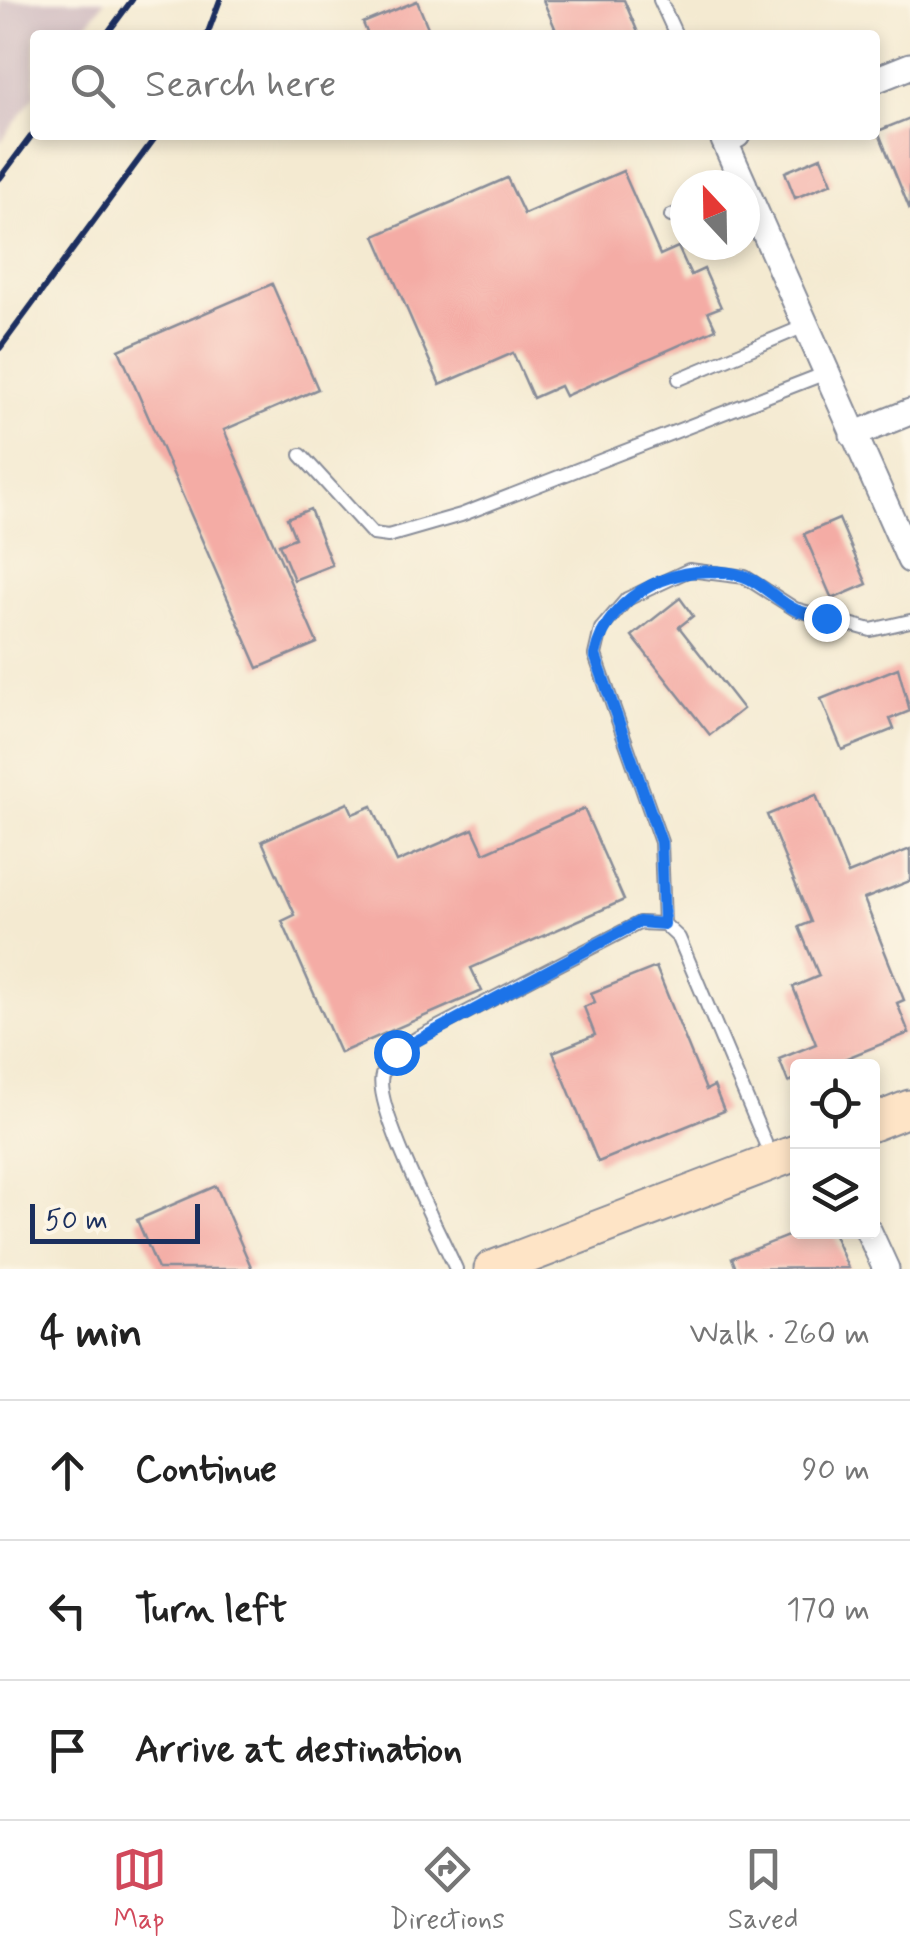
<!DOCTYPE html>
<meta charset="utf-8">
<style>
:root{--surface:#fff;--page:#f6f6f6;--text:#222;--muted:#767676;--line:#e0e0e0;--accent:#d1495b}
body{margin:0;font-family:Mynerve,sans-serif;background:var(--page);color:var(--text)}
.controls{position:absolute;right:30px;bottom:30px;display:grid;overflow:hidden;border-radius:10px;box-shadow:0 5px 15px #0003}
.controls button{width:90px;height:90px;display:grid;place-items:center;padding:0;border:0;border-bottom:2px solid var(--line);background:var(--surface);color:var(--text);font:50px sans-serif}
.compass{position:absolute;left:670px;top:170px;width:90px;height:90px;border-radius:50%;background:var(--surface);box-shadow:0 5px 15px #0003;rotate:338deg}
.scale{position:absolute;left:30px;bottom:25px;width:170px;box-sizing:border-box;padding-left:10px;border:5px solid #1b2f5e;border-top:0;font-size:28px;line-height:35px;white-space:nowrap;color:#1b2f5e;-webkit-text-stroke:8px #fcf5e5;paint-order:stroke}
.stop{position:absolute;width:30px;height:30px;margin:-22px;border:8px solid #1a73e8;border-radius:50%;background:#fff}
.stop.end{background:#1a73e8;border-color:#fff;box-shadow:0 2px 10px #0008}
.list{margin:0;padding:0;list-style:none}
h2{display:flex;justify-content:space-between;align-items:center;height:130px;margin:0;padding:0 40px;font-size:42px}
h2 small{font-size:32px;font-weight:400;color:var(--muted)}
.list li{display:grid;grid-template-columns:65px 1fr auto;gap:30px;align-items:center;box-sizing:border-box;height:140px;padding:0 40px;border-top:2px solid var(--line)}
.list b{display:block;font-size:38px;white-space:nowrap}
.list em{font-size:32px;font-style:normal;color:var(--muted)}
.icon{flex:none;width:55px;height:55px;fill:none;stroke:currentColor;stroke-width:2;stroke-linecap:round;stroke-linejoin:round}
.map{position:relative;flex:none;width:910px;height:1269px;overflow:hidden}
.search{position:absolute;background:var(--surface);box-shadow:0 5px 15px #0003;left:30px;right:30px;top:30px;height:110px;display:flex;align-items:center;gap:25px;box-sizing:border-box;padding:0 35px;border-radius:10px;color:var(--muted);font-size:38px}
.sheet{height:550px;background:var(--surface)}
nav{display:flex;justify-content:space-around;align-items:center;box-sizing:border-box;height:140px;border-top:2px solid var(--line);background:var(--surface);font-size:28px;color:var(--muted)}
nav a{display:grid;justify-items:center;gap:5px}
nav .on{color:var(--accent)}
.map>svg:first-child{display:block}
</style>
<div class="map">
<svg width="910" height="1269" viewBox="0 0 910 1269">
<rect width="100%" height="100%" fill="#fcf5e5"/>
<filter id="ink" filterUnits="userSpaceOnUse"><feTurbulence type="fractalNoise" baseFrequency=".01" numOctaves="2"/><feDisplacementMap in="SourceGraphic" scale="20" xChannelSelector="R" yChannelSelector="G"/><feConvolveMatrix kernelMatrix="1 2 1 2 8 2 1 2 1" color-interpolation-filters="sRGB"/></filter>
<filter id="wash" filterUnits="userSpaceOnUse"><feTurbulence type="fractalNoise" baseFrequency=".0048" numOctaves="4" result="noise"/><feDisplacementMap in="SourceGraphic" scale="40" xChannelSelector="R" yChannelSelector="G"/><feGaussianBlur stdDeviation="2.25" result="paint"/><feColorMatrix in="noise" values="0 0 0 0 0 0 0 0 0 0 0 0 0 0 0 0 0 1.4 0 .05"/><feComposite in="paint" operator="in"/></filter>
<g filter="url(#wash)">
<rect width="100%" height="100%" fill="#f4ead1"/>
<path fill="#d2bec2" d="M0 0H105L79 35H35V95L0 143Z"/>
<g id="blocks">
<path fill="#f4aca5" d="M543 0H624L639 35H558Z
M417 1 431 35H368L363 23Z
M910 118V210L878 131Z
M821 157 832 183 795 198 785 172Z
M623 171 660 255 678 247 691 275 704 269 721 307 708 312 716 329 565 396 560 386 533 398 513 353 440 385 375 236 507 178 524 214Z
M272 284 318 389 224 430 317 643 258 668 119 350Z
M310 509 332 565 294 580 279 544 295 538 287 518Z
M839 519 867 584 832 599 804 534Z
M680 598 693 616 679 627 743 709 710 735 632 636Z
M898 668 910 711 890 719 894 729 842 750 821 699Z
M816 795 848 874 910 849V881L864 899 904 1000 897 1003 909 1033 827 1066H798V1078L788 1082 779 1059 816 1044 793 987 819 976 799 927 811 922 767 815Z
M348 803 353 814 372 806 397 862 473 829 484 853 584 809 624 900 471 968 482 991 340 1053 282 921 295 915 262 841Z
M656 967 706 1090 714 1086 724 1111 598 1162 553 1052 595 1035 584 1007 595 1002 591 993Z
M216 1186 252 1269H158L137 1220Z
M798 1232H833L848 1268 736 1269 732 1258Z"/>
</g>
</g>
<g filter="url(#ink)">
<use href="#blocks" fill-opacity="0" stroke="#888c98" stroke-width="2.5"/>
<g fill="none" stroke-linecap="round" stroke-linejoin="round">
<defs>
<path id="lane" d="M660 0 676 35
M671 216 685 210
M679 379 805 326
M301 455 373 534 388 536 461 515 826 373
M664 924 661 842 595 655 601 629 627 599 689 570 745 577 795 609 871 630 910 621
M456 1269C440 1233 373 1106 382 1075 387 1057 404 1047 419 1037L639 923 664 924 679 938 772 1159"/>
<path id="street" d="M875 80 910 66
M737 135 724 140 744 185
M745 188 910 560
M853 435 910 412
M869 1232 886 1269"/>
<path id="secondary" d="M872 1123 910 1108
M492 1269 798 1152"/>
</defs>
<use href="#lane" stroke="#888c98" stroke-width="16"/>
<use href="#street" stroke="#888c98" stroke-width="29"/>
<use href="#secondary" stroke="#888c98" stroke-width="39"/>
<use href="#lane" stroke="#fff" stroke-width="12"/>
<use href="#street" stroke="#fff" stroke-width="25"/>
<use href="#secondary" stroke="#fee4c6" stroke-width="35"/>
<path stroke="#1b2f5e" stroke-width="6" d="M106 35 132 0
M207 35 220 0
M0 178 35 131
M0 348 157 135"/>
</g>
</g>
<g fill="none" stroke-linecap="round" stroke-linejoin="round" filter="url(#ink)">
<path stroke="#1a73e8" stroke-width="12" d="M396 1052 639 922 664 924 661 842 595 655C608 592 683 558 743 576 762 582 778 602 796 610 806 614 817 616 826 618"/>
</g>
</svg>
<div class="controls">
<button><svg class="icon" aria-label="locate" viewBox="0 0 24 24"><circle cx="12" cy="12" r="6"/><path d="M12 2v4M12 18v4M2 12h4M18 12h4"/></svg></button>
<button><svg class="icon" aria-label="layers" viewBox="0 0 24 24"><path d="M12 4l9 5-9 5-9-5zM3 14l9 5 9-5"/></svg></button>
</div>
<svg class="compass" viewBox="-18 -18 36 36"><path d="M0-13l5 13h-10z" fill="#e53935"/><path d="M0 13l5-13h-10z" fill="#767676"/></svg>
<div class="scale">50 m</div>
<div class="stop" style="left:396px;top:1052px"></div>
<div class="stop end" style="left:826px;top:618px"></div>
<div class="search"><svg class="icon" aria-label="search" viewBox="0 0 24 24"><circle cx="10" cy="10" r="6"/><path d="M15 15l6 6"/></svg>Search here</div>
</div>
<section class="sheet">
<h2>4 min<small>Walk · 260 m</small></h2>
<ul class="list">
<li><svg class="icon" aria-label="ahead" viewBox="0 0 24 24"><path d="M12 20V5M6 11l6-6 6 6"/></svg><div><b>Continue</b></div><em>90 m</em></li>
<li><svg class="icon" aria-label="left" viewBox="0 0 24 24"><path d="M17 20v-9H6M10 6l-5 5 5 5"/></svg><div><b>Turn left</b></div><em>170 m</em></li>
<li><svg class="icon" aria-label="arrive" viewBox="0 0 24 24"><path d="M6 21V4h12l-3 4 3 4H6"/></svg><div><b>Arrive at destination</b></div></li>
</ul>
</section>
<nav>
<a class="on"><svg class="icon" aria-label="map" viewBox="0 0 24 24"><path d="M3 6l6-2 6 2 6-2v14l-6 2-6-2-6 2zM9 4v14M15 6v14"/></svg>Map</a>
<a><svg class="icon" aria-label="directions" viewBox="0 0 24 24"><path d="M12 3l9 9-9 9-9-9zM9 14v-3h6M13 9l2 2-2 2"/></svg>Directions</a>
<a><svg class="icon" aria-label="saved" viewBox="0 0 24 24"><path d="M7 4h10v16l-5-4-5 4z"/></svg>Saved</a>
</nav>
